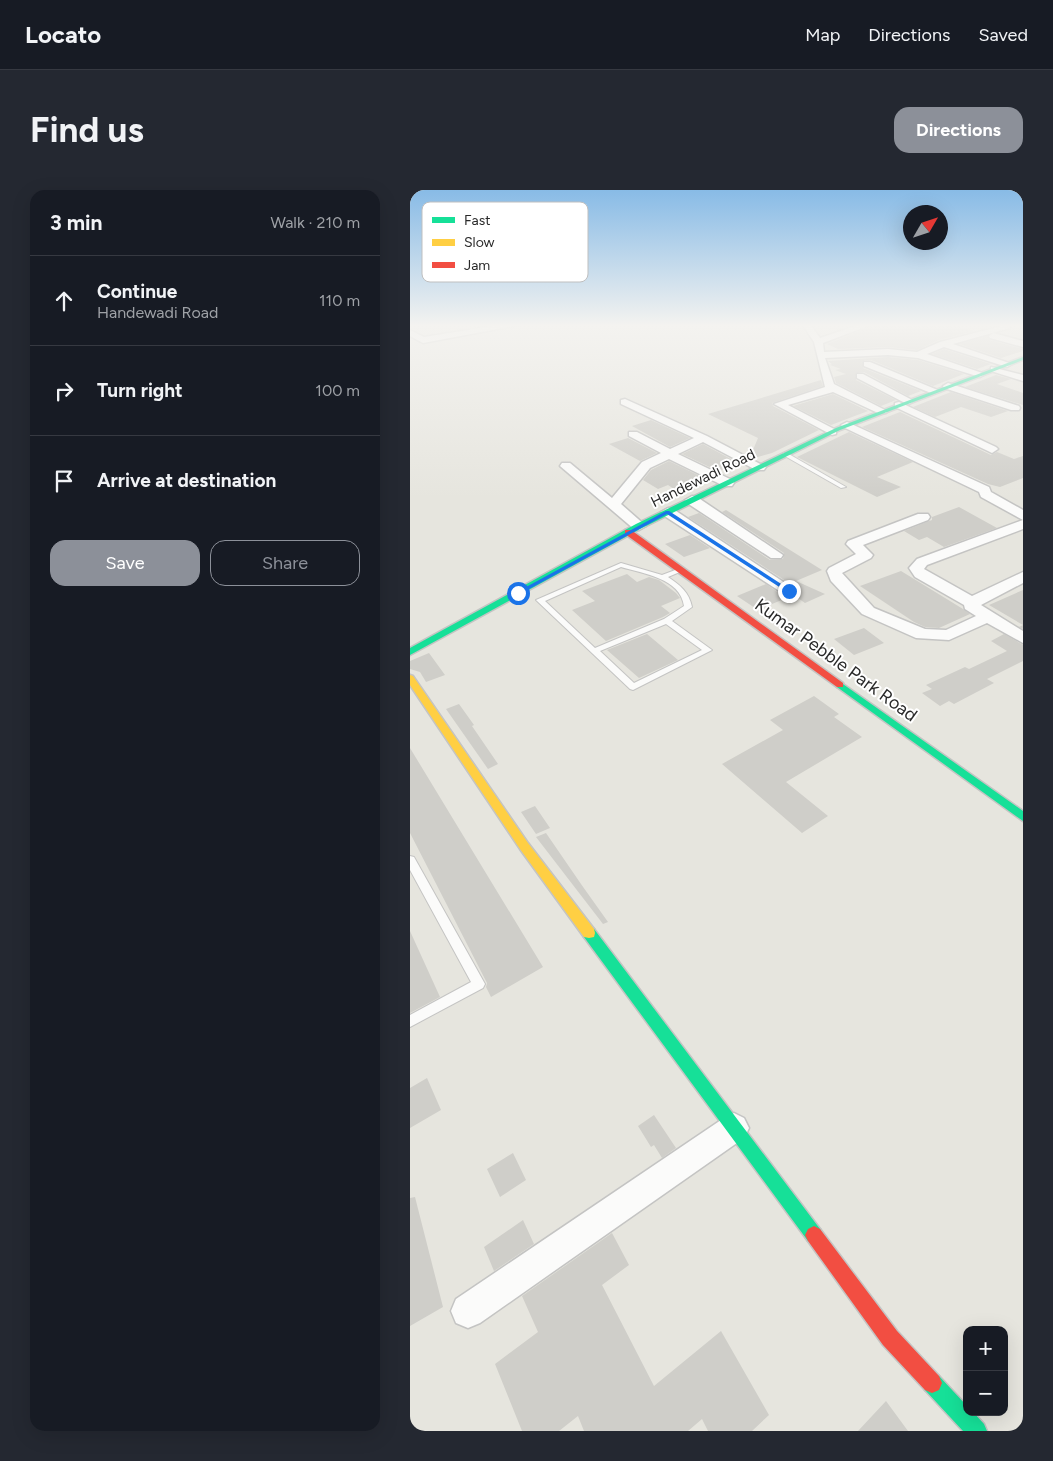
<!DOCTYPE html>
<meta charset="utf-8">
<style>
:root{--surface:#171b24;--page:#242831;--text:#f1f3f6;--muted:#9ea1a6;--line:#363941;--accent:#8c9099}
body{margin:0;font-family:Figtree,sans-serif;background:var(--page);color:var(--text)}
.controls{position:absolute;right:15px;bottom:15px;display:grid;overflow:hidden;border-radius:10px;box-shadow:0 5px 20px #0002}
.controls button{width:45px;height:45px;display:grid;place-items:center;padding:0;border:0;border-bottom:1px solid var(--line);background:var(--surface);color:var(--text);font:25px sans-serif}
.compass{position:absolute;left:493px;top:15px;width:45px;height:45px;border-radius:50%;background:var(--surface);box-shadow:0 5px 20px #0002;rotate:51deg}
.stop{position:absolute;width:15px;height:15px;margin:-11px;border:4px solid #1a73e8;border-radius:50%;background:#fff}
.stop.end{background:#1a73e8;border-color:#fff;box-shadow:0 1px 5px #0008}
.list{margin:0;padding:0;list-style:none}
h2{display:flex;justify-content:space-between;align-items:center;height:65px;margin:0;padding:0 20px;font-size:21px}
h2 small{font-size:16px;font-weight:400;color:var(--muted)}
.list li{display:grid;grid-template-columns:32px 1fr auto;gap:15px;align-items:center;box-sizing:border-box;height:90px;padding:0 20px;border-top:1px solid var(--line)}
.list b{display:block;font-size:19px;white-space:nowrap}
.list p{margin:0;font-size:16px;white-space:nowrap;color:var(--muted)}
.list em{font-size:16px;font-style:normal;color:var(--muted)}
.actions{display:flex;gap:10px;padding:15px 20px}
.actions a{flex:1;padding:11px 0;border:1px solid var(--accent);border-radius:15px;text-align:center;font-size:18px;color:var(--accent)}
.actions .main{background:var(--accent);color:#fff}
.icon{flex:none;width:28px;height:28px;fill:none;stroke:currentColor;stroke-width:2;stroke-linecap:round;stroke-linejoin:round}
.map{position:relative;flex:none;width:613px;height:1241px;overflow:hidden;border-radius:15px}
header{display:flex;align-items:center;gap:30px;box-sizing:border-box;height:70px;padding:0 25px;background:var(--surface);border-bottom:1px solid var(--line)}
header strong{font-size:24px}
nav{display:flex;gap:28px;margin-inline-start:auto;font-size:18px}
.intro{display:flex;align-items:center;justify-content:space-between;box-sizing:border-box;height:120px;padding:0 30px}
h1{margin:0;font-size:35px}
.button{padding:12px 22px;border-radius:15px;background:var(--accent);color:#fff;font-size:18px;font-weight:700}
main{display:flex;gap:30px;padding:0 30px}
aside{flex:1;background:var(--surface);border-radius:15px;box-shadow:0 5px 20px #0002}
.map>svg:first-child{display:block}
</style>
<header>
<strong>Locato</strong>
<nav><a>Map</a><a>Directions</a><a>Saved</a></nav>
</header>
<div class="intro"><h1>Find us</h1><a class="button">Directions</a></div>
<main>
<aside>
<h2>3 min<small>Walk · 210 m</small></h2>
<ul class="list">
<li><svg class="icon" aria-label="ahead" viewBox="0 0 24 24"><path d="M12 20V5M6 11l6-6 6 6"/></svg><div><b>Continue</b><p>Handewadi Road</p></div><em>110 m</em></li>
<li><svg class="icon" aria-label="right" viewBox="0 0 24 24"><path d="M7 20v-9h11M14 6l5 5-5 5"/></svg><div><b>Turn right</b></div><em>100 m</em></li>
<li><svg class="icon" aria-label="arrive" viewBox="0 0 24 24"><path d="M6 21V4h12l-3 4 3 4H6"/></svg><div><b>Arrive at destination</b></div></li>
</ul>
<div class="actions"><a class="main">Save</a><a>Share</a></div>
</aside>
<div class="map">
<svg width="613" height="1241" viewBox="0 0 613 1241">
<rect width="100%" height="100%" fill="#e6e5de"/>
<path fill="#cfcec9" d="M451 134H537L564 141 529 150 507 160 478 157 428 159 417 154 457 138Z
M577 146 580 150 613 159V161L591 168 549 154Z
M534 159 581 174 567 179 522 164Z
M478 167 508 170 554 184 523 196 461 170H454L453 178 511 201 498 206 454 182 446 183V190L486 210 471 216 426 193 424 187 436 184 425 180 431 179 420 175 422 174 418 171Z
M586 185 601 189 587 194 613 203V215L555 197Z
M411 190 413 196 362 213 363 216 409 240 362 263 344 268 340 267 348 248 298 224Z
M541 202 598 221 581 227 551 217 525 227 503 217Z
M423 204 458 221 421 235 383 216Z
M490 222 581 265 587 262 604 269 613 266V288L590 297 578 294 452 237Z
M241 230 280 248 260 257 222 236Z
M439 242 503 272 467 287 491 297 467 307 387 267Z
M218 248 247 263 230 271 199 254Z
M293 254 330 274 308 281 272 264Z
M259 271 294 288 264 299 258 295 248 299 233 290 241 280Z
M549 317 587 338 534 357 517 347 509 350 494 341 522 330V327Z
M316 320 412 380 386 391 415 404 395 413 385 406 388 399 278 327 289 323 360 370 373 369 374 363 312 322Z
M280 345 300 358 274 367 255 354Z
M491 381 553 419 560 424 529 438 515 437 504 432 450 396Z
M217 384 227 392 239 387 249 390 266 403 270 408 251 416 260 423 253 427 196 451 162 420 185 411 172 401Z
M356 394 373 406H381L348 420 327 406Z
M613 400V439L609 437 613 435 579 415Z
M454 438 474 453 444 465 424 449Z
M237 444 268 470 229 488 197 460Z
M594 444 613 455V471L577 489 584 493 544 514 539 511 530 516 512 503 522 499 516 495 555 477 559 479 597 461 581 451Z
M19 463 35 485 16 492 10 482 0 479V471Z
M404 506 429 524 424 527 452 547 376 592 418 626 392 643 312 574 373 540 360 530Z
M49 514 64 535 62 536 88 574 78 579 36 519Z
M0 558 133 777 81 807 76 797 77 793 0 643Z
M125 616 140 638 126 644 111 622Z
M136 643 171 694 198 732 193 734 126 647Z
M0 741 30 807 0 823Z
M17 888 31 920 0 938V898Z
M244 925 266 958 252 968 244 955 241 957 228 936Z
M103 963 116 990 90 1007 77 979Z
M5 1007 33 1117 0 1136V1008Z
M113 1030 124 1054 84 1081 74 1057Z
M202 1043 219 1075 192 1095 244 1196 311 1141 359 1225 342 1241H298L292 1229 278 1241H174L168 1226 149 1241H112L85 1174 128 1142 112 1106Z
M476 1211 498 1241H448Z"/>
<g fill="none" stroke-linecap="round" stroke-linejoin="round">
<defs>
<path id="lane" d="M373 263H377L436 297 431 298 373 265Z
M211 373 252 385 268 379H272V381L258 387C270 395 279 402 282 417L262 431 302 460 223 500 220 499 126 410ZM211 377C234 384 270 388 274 416L254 429 185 458 135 411ZM256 434 292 460 224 493 190 461Z
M0 666 4 667 75 794 73 798 0 837V825L61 792 0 680Z"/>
<path id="street" d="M95 134H115L13 153 0 146V140L14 147Z
M392 134H400L410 148 448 135 455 137 413 153 414 162 478 159 507 162 530 152 599 134 600 138 543 154 602 174 597 177 534 157 517 164 575 184 570 187 508 168 478 165 415 168 424 194 477 221 476 223H468L423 202 378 215 426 240V244L422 245 364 214 415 197 404 152Z
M583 143 613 151V157L580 148 579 146Z
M454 172H460L530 201 521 203 454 176Z
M581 177 613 185V191L581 181Z
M447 184H453L504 211 499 214 495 213 447 188Z
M538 193 609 216 610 218 609 220H601L534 198 533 196Z
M215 209 297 246 356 277 354 280H346L293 252 268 264 322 290 324 293 322 296H314L259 269 240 278 211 314 236 336 229 340 224 339 150 276 152 273H160L202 308 232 272 251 263 219 246V242H227L260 259 284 248 211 214V210Z
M489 212 586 257 588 259 582 263 578 261 485 217V213Z
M437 232 579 297 581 302 613 320V339L517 375 514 379 562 406 613 382V393L571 415 613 441V453L577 433 539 450 506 448 452 424 421 391 417 381 419 378 446 364 436 354 438 351 508 324H518L520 327 518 330 453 355 463 365 461 368 432 383 464 418 515 439 536 440 566 426 555 419 554 415 505 387 499 378 507 369 613 330 571 307 569 302 433 237 431 235Z
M282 306 287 307 373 365 371 368H361L277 313 275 310Z
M258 318 263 319 387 401 384 404H374L253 325 251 322Z
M324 923 334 928 339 938 334 948 70 1133 58 1138 46 1133 41 1121 46 1109 314 928Z"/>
<path id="fast" d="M613 167V170L430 240 232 338 0 465V458L226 334 426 238Z
M430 492 613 621V631L427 497V493Z
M179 738 184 739 410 1039 413 1045 410 1051 404 1054 398 1051 174 747 173 743 174 739Z
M522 1183 529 1186 557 1216V1222H563L574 1234 577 1241H553L515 1200 512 1193 515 1186Z"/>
<path id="slow" d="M0 485 3 486 118 653 184 739 185 743 184 747 179 748 174 747 110 659 0 495Z"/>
<path id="jam" d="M215 340H221L433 493V497H427L215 344Z
M404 1036 410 1039 487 1141 529 1186 532 1193 529 1200 522 1203 515 1200 473 1155 398 1051 395 1045 398 1039Z"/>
</defs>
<use href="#lane" stroke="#c4c4c3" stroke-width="2"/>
<use href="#street" stroke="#c4c4c3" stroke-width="3"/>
<use href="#fast" stroke="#c4c4c3" stroke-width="3"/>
<use href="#slow" stroke="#c4c4c3" stroke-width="3"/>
<use href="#jam" stroke="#c4c4c3" stroke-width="3"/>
<use href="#lane" fill="#fbfbfa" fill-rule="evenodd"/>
<use href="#street" fill="#fbfbfa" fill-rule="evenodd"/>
<use href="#fast" fill="#16e098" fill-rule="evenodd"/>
<use href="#slow" fill="#ffcf43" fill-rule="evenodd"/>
<use href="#jam" fill="#f24e42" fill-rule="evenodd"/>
</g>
<linearGradient id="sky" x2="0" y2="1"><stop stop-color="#88bbe6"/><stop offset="0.44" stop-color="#f4f3f0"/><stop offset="1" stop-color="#f4f3f0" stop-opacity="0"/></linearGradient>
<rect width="613" height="308" fill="url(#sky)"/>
<path fill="#1a73e8" d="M256 321H259L382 401 377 402 257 324 110 404 105 403Z"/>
<g text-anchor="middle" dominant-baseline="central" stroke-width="4" stroke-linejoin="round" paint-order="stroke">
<g font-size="15" fill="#292929" stroke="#fff">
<text transform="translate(293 288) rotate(-26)">Handewadi Road</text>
</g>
<g font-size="18" fill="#292929" stroke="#fff">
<text transform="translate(426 470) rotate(36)">Kumar Pebble Park Road</text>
</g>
</g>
<rect x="12" y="12" width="166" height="80" rx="8" fill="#fff" stroke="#bfbfbf" stroke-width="1"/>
<rect x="22" y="27" width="23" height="6" fill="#16e098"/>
<rect x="22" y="49" width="23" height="7" fill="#ffcf43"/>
<rect x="22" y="72" width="23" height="6" fill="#f24e42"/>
<g font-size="14" fill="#292929">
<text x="54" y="35">Fast</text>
<text x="54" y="57">Slow</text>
<text x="54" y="80">Jam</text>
</g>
</svg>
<div class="controls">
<button>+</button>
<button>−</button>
</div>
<svg class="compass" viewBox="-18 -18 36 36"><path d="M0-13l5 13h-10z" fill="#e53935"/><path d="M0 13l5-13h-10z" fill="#9ea1a6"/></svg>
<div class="stop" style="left:108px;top:403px"></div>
<div class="stop end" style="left:379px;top:401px"></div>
</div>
</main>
